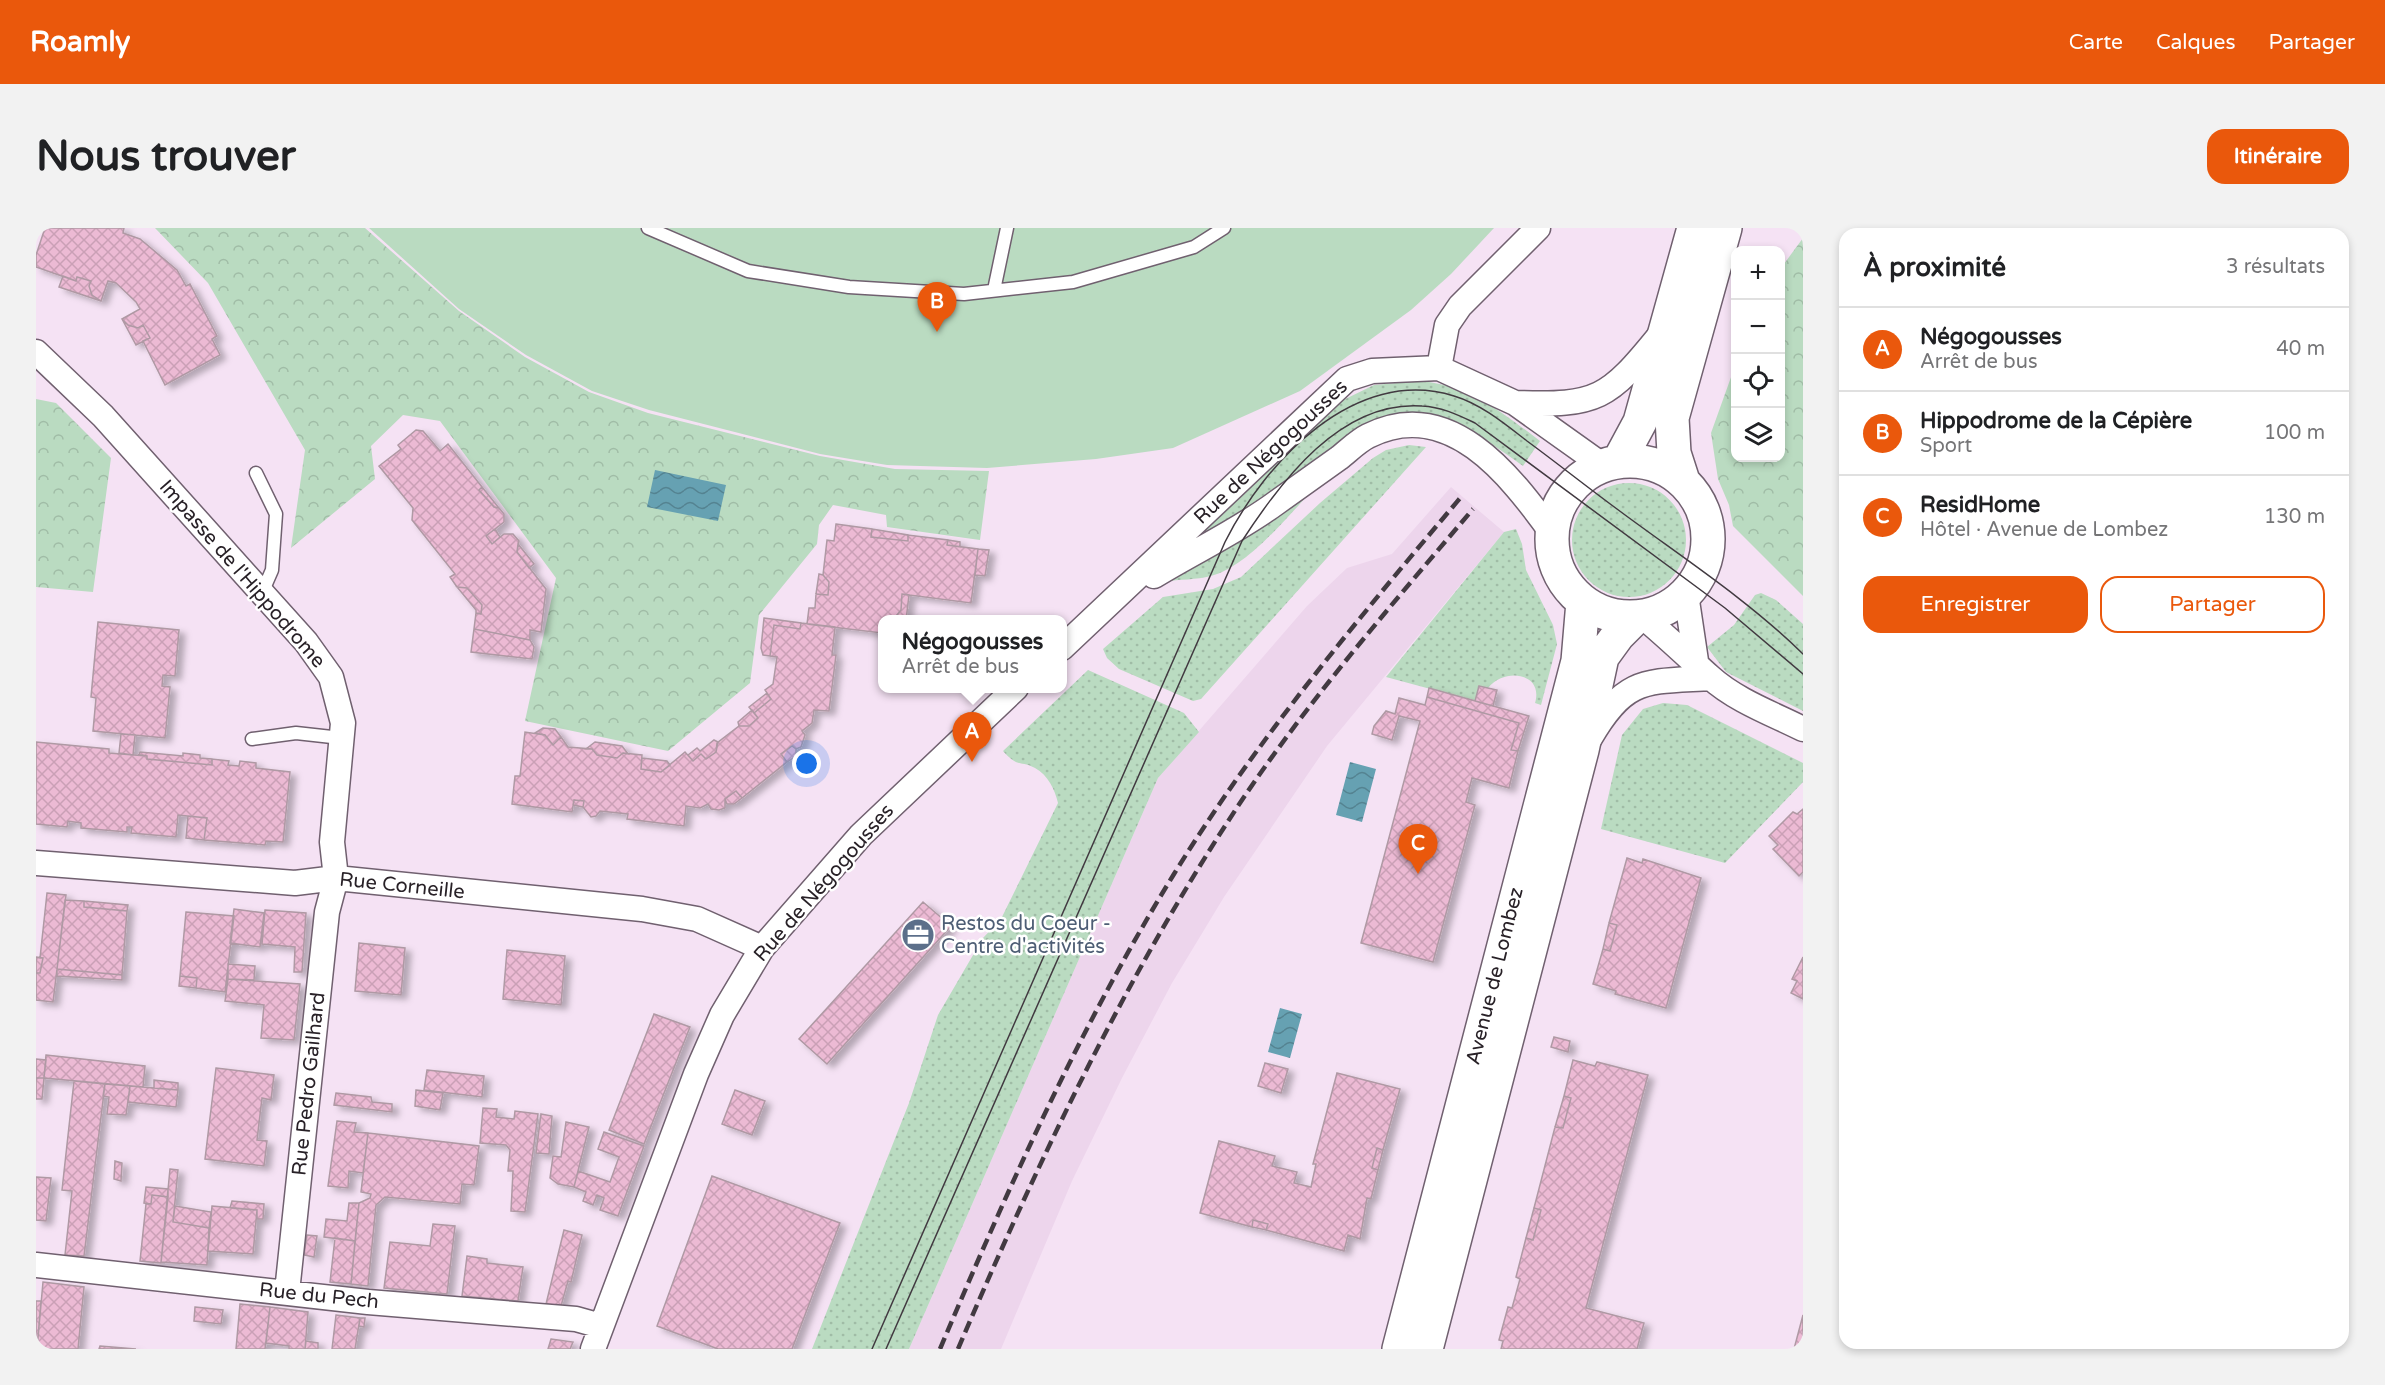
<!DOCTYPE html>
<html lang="fr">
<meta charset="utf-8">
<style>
:root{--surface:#fff;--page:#f2f2f2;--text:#202124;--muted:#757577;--line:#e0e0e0;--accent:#ea580c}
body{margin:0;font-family:"Varela Round",sans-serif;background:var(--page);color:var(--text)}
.controls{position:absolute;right:18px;top:18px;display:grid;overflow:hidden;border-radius:12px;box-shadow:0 3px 9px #0003}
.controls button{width:54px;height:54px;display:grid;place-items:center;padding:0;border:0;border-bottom:2px solid var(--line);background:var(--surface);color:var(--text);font:30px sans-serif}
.you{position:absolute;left:771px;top:536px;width:21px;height:21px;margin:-15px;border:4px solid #fff;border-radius:50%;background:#1a73e8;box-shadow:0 0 0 9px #1a73e833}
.badge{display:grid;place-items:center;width:39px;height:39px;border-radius:50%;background:var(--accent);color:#fff;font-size:20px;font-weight:700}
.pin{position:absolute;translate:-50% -50px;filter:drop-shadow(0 2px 3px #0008)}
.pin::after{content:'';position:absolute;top:32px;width:21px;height:18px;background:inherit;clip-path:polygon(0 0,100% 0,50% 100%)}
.popup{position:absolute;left:842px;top:387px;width:189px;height:78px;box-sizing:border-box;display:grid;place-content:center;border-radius:12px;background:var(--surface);filter:drop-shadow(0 2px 4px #0005);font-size:20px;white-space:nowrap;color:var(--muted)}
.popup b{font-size:22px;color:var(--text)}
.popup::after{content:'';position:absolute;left:50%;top:100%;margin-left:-12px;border:12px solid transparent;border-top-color:var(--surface)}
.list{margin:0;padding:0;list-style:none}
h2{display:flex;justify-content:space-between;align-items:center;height:78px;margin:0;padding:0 24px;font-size:26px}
h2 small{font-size:20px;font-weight:400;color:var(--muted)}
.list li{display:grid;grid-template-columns:39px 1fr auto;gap:18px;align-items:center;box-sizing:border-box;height:84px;padding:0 24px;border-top:2px solid var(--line)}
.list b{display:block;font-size:22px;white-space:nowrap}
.list p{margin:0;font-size:20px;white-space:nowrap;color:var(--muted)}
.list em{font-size:20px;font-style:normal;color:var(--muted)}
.actions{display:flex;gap:12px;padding:18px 24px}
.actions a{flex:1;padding:14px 0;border:2px solid var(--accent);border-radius:18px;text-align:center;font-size:21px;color:var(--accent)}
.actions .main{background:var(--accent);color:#fff}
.icon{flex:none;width:33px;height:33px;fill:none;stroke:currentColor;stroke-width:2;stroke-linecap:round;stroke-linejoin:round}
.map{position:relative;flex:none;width:1767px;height:1121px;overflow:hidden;border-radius:18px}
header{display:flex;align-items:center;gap:36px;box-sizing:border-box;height:84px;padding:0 30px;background:var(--accent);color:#fff}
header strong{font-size:28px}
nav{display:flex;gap:33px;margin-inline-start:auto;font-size:21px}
.intro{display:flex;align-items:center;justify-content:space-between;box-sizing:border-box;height:144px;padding:0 36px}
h1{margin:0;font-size:42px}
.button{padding:15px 27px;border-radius:18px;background:var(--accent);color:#fff;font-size:21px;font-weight:700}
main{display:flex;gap:36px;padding:0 36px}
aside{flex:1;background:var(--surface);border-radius:18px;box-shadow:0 3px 9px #0003}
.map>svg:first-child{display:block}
</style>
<header>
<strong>Roamly</strong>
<nav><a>Carte</a><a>Calques</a><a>Partager</a></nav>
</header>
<div class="intro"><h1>Nous trouver</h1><a class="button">Itinéraire</a></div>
<main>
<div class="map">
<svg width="1767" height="1121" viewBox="0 0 1767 1121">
<defs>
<pattern id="grass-dots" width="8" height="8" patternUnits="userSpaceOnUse" patternTransform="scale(1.5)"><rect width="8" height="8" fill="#badbc1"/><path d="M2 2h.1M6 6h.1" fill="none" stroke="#a0bca6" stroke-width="1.8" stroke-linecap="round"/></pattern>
<pattern id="park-crowns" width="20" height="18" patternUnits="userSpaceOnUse" patternTransform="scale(1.5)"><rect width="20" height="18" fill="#badbc1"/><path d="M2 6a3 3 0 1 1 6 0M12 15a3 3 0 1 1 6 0" fill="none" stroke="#a0bca6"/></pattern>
<pattern id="water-waves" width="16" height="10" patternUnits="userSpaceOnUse" patternTransform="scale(1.5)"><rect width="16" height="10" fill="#66a1b2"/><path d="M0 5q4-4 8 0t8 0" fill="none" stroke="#548391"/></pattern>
<pattern id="building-cross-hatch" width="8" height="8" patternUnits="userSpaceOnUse" patternTransform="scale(1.5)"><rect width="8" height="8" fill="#ecbad4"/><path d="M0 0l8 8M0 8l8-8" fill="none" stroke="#caa0b6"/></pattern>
<filter id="shadow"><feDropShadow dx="6" dy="4" stdDeviation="3" flood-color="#0004"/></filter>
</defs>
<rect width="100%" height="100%" fill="#f5e2f4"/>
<path fill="#edd5ec" d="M1415 259 1468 304 1291 518 1188 669 1136 755 1086 850 1036 953 965 1121H873L1122 550 1271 378 1311 340 1356 326Z"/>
<path fill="url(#grass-dots)" d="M1384 153C1433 157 1467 185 1504 213L1487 238C1430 197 1387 167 1317 204 1297 215 1283 234 1265 247 1225 277 1179 301 1137 328L1299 176 1338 157Z
M1373 217 1390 219 1165 471 1157 473 1083 441 1071 430 1067 421 1127 369 1177 361 1205 349 1284 275 1337 230 1350 222Z
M1536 312a57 57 0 1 1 114 0a57 57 0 1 1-114 0Z
M1275 264C1249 291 1211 339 1175 348 1160 352 1144 351 1128 354Z
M1480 301 1486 316 1490 342 1517 397 1521 416 1505 477 1499 475C1508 445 1469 439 1452 460L1443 458 1439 473 1350 449 1468 304Z
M1725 365 1740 372 1767 396V483L1690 444 1671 419 1698 397 1719 367Z
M1052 442 1148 485 1163 504 1122 550 873 1121H776L873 875 902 787 947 710 965 691 1022 575C1019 562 1012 547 999 540 985 532 983 541 967 523Z
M1627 475 1651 477 1767 535V554L1689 635 1565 601 1586 507 1607 481Z"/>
<path fill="url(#park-crowns)" d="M119 0H329L423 83 489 129 553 164 612 185 784 228 859 241 953 243 944 312 851 299 850 287 797 277 783 297 781 316 723 387 714 455 632 523 489 493 520 350 404 193 367 187 335 218 339 251 255 320 269 222 172 55Z
M1767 10V368L1697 298 1693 277 1682 251 1675 205 1699 138 1700 230H1744L1745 40Z
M0 171 20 175 75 230 57 364 0 359Z"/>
<path fill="#badbc1" d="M333 0H1458L1415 46 1375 82 1264 163 1137 220 1060 231 951 240 851 237 784 226 613 182 556 163 490 127 423 81Z"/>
<path fill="url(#water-waves)" d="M619 242 690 257 682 293 611 279Z
M1314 534 1340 541 1326 594 1300 587Z
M1244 780 1266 786 1254 830 1232 824Z"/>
<path fill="url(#building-cross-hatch)" stroke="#af99a4" stroke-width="1.5" filter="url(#shadow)" d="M9 0H88L87 5 104 11 141 42 150 58 154 56 181 108 176 111 184 127 129 157 107 113 114 110 107 97 102 100 92 97 86 91 104 81 100 74 80 55 72 53 65 73 56 67 53 58 55 53 41 49 40 53 0 39V27Z
M27 48 40 53 41 49 55 53 53 58 56 67 65 73 23 59Z
M86 91 92 97 102 100 107 97 114 110 100 117Z
M380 202 387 203 404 223 412 216 446 259 443 262 458 279 463 280 468 286V294L450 308 456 316 468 306H477L483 313 481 324 510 361 505 404 494 402V412L438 401 440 385 445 386 446 377 431 360 421 359 414 349 419 346 376 292 377 280 343 238 365 221 362 217Z
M446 259 463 280 458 279 443 262Z
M800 296 836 301 835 309 872 313V307L912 312 911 317 942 321 935 375 866 366 865 382 857 392H846V405L771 396 773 380H779L780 366 792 367 793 354 787 347 791 312 798 313Z
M459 301 464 309 456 316 450 308Z
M836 301 872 307V313L835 309Z
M912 312 924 314V319L911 317Z
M482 316 498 336 493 340 481 324Z
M942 321 953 322 949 348 939 347Z
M783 346 787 347 793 354 792 367 780 366Z
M421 359 431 360 446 377 445 386 440 385V382Z
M866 366 873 367 870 392H857L865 382Z
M728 390 765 395 764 401 738 397 734 428 727 427 725 420Z
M62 394 143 402 139 448 127 447 126 458 134 459 129 510 57 503 60 470 55 469Z
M765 395 799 399 796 427H800L793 483 778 482 776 495 766 503 769 507 765 519 760 521 756 518 745 526 751 534 706 570 700 563 689 571V580L683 582 675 581 672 576 664 580 650 578 648 598 591 591 592 586 564 583 560 588 555 589 547 579 548 573 538 572 536 584 476 576 479 548H484L489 504 509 507 517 517 525 509 532 519 556 521 561 527 581 530 587 525 606 527 605 541 625 544 649 524 657 533 665 526 670 531 680 524 681 515 703 498H713L722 490 718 485 735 471 729 462 737 456 741 429 734 428 738 397 764 401Z
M438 401 494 412 498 419 496 431 435 424Z
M1443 458 1461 462 1457 478 1439 473Z
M1393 460 1493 488 1482 523 1475 522 1483 495 1391 469Z
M731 465 735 471 718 485 713 479Z
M1391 469 1483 495 1475 522 1482 523 1473 560 1436 550 1430 574 1439 577 1397 734 1325 715 1384 493 1363 488 1356 512 1336 506 1338 498 1350 483 1359 486 1363 470 1389 477Z
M716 482 722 490 713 498H703L702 494Z
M507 500 519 501 525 509 517 517 509 507 499 505Z
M85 506 99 507 97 527 83 525Z
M678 512 682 514 680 524 670 531 665 526 657 533 652 527 661 520 664 523Z
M0 514 73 521V525L111 528V531L176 537V531L193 533 192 537 203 538 204 533 220 535V540L254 544 247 614 230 613 229 617 168 612 171 590 142 587 140 609 95 605 96 599H91V604L45 600V595L32 593 31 599 0 596Z
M559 514 586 518 592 526 587 525 581 530 561 527 556 521H550Z
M756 518 760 521V528L751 534 745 526Z
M104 524 147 528V525L164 527V530L176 531V537L111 531V528L103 527Z
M606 530 631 533 634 537 625 544 605 541Z
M700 563 706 570 698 576H691L689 571Z
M538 572 548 573 547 579 537 577Z
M1767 581V644L1763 648 1737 621 1742 617 1733 608 1757 584 1761 586Z
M152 588 171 590 168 612 150 610Z
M1591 630 1606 635 1607 631 1665 650 1630 780 1579 766 1580 763 1557 756 1567 721 1574 723 1581 697 1573 695Z
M11 665 30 667 17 774 0 772V745H4L7 730H4Z
M29 672 48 673V679L91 683 86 747 21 741Z
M48 673 92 677 91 683 48 679Z
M887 674 915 698 791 836 763 811Z
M198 681 228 685 224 719 194 715Z
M229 682 270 685 266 744H258L259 719 226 716Z
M150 684 198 688 189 764 160 760 161 750 144 748Z
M1573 695 1581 697 1574 723 1567 721Z
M323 715 369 720 365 767 319 763Z
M471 722 529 728 525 777 467 771Z
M0 729 7 730 4 745H0Z
M1767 729V771L1755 765 1761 753 1756 751Z
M192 736 219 738 218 752 192 751Z
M21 741 86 747V752L21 748Z
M144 748 161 750 160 760 143 758Z
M192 751 264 756 258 812 225 810 228 777 189 773Z
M618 786 654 799 608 916 573 902Z
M1518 809 1534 813 1532 824 1515 819Z
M10 827 109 838 107 859 8 850Z
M0 831 10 832 8 850H0Z
M1537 832 1559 838 1561 834 1612 847 1550 1080 1608 1095 1601 1121H1465L1467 1113 1463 1112 1472 1079 1476 1080 1484 1051 1480 1049 1490 1010 1497 1012 1505 982 1498 980 1519 899 1527 900 1535 870 1528 868Z
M1229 835 1252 841 1245 865 1222 858Z
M180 840 238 847 235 872 226 870 221 912 231 913 228 938 169 931Z
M391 842 448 848 446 869 388 862Z
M1301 845 1364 861 1347 922 1341 920 1336 940 1342 942 1335 971 1331 970 1324 1011 1312 1007 1308 1023 1230 1002 1232 996 1217 992 1216 999 1164 985 1183 913 1239 928 1236 938 1261 944 1258 955 1275 959 1280 936H1277Z
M0 850H8L6 871H0Z
M118 852 142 855V862L118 860Z
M38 853 69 856 48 1028 29 1027 36 963 26 962Z
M69 856 94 858 90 887 71 886 73 869 67 868Z
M94 858 142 862 140 879 92 874Z
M380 862 407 865 404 882 379 878Z
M699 862 729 873 716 907 686 896Z
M300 865 335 869 336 874 356 876V884L298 877Z
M1528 868 1535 870 1527 900 1519 899Z
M447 880 461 881 460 889 478 891 479 883 502 886 489 984 475 983 477 943H472L474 922 470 917 444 915Z
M505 886 516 888 513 926 500 925Z
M301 893 320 895 318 904 332 905 327 945 313 943 312 960 292 958Z
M530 894 553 899 538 959 522 956 514 950 517 928 525 929Z
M568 904 608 918 582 988 564 982 568 970 561 967 557 977 547 973 550 964 538 959 542 943 574 954 583 929 562 921Z
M332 905 443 918 438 957 426 956 424 976 349 969 340 977 332 1058 315 1056 323 975 334 970 335 966 325 964Z
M1341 920 1347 922 1342 942 1336 940Z
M79 933 86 935 85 953 78 951Z
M134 941 142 942 137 994 173 1000 171 1037 125 1034Z
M676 948 804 995 756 1121H682L621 1098Z
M0 949 15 950 10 993 0 992Z
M110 959 132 961V969L116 967 115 976 108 975Z
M116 967 132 969 125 1035 104 1033 110 976H115Z
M196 973 228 976 227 991H221V982L194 980Z
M313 975H323L319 1013 288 1009 290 991 311 993Z
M139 978 175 984 173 1000 137 994Z
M176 978 221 982 217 1026 172 1023Z
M1498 980 1505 982 1497 1012 1490 1010Z
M1217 992 1232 996 1230 1002 1216 999Z
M397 996 419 998 411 1066 348 1060 354 1014 394 1018Z
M528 1002 546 1007 535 1054 532 1053 525 1078 510 1076Z
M271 1007 281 1008 278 1029 268 1027Z
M299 1010 319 1013 315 1056 294 1054Z
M431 1028 451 1031V1035L487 1039 482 1073 426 1068Z
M7 1054 48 1059 42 1121H1Z
M0 1073H5L1 1121H0Z
M204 1076 234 1079 229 1121H200Z
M159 1079 187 1082 185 1096 158 1093Z
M234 1079 272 1084 269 1121H253V1118L230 1115Z
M300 1087 324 1090 319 1121H296Z
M1767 1087V1121H1758Z
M324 1090H329L328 1099 323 1098Z
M515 1111 537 1114 534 1121H512Z
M270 1113 282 1115V1121H269Z
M64 1118 100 1121H63Z"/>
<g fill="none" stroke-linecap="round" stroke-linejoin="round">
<defs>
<path id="lane" d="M612 0 712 43 813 59 928 66 1037 54 1158 19 1188 0
M958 62 971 0
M220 245 240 286 236 342 226 365
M216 511 260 505 305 510"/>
<path id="street" d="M0 124 67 188 270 414 295 449 307 495 296 614 300 650 291 684 251 1064
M1403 140 1411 97 1424 78 1502 0
M1479 175C1562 178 1572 171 1624 107
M1118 348C1159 323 1202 303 1240 275 1261 260 1282 245 1303 230 1312 223 1322 213 1332 208 1413 167 1474 247 1516 305
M1650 366 1660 433
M1606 388C1630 408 1652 429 1674 449 1699 472 1737 486 1767 501
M1026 420 1311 151 1336 143 1403 140 1479 175 1566 237
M1554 510C1590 448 1610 454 1675 450
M0 635 259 655 300 650 606 681 661 691 726 720
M0 1037 332 1074 540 1091 565 1098
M557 1121 660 846 686 787 726 720 825 607 980 460"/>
<path id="primary" d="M1516 311a78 78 0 1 1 156 0a78 78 0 1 1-156 0Z
M1583 233 1604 194 1658 0
M1647 253 1638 225 1636 190 1689 0
M1363 1121 1542 433 1547 374
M1390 1121 1546 522 1566 429 1582 407 1600 389"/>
</defs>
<use href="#lane" stroke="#70606f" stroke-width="15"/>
<use href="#street" stroke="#70606f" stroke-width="27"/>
<use href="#primary" stroke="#70606f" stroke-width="36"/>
<use href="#lane" stroke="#fff" stroke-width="12"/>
<use href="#street" stroke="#fff" stroke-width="24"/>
<use href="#primary" stroke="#fff" stroke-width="33"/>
<path stroke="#423a41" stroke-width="1.5" d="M836 1121 1189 314C1229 234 1319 137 1418 168 1445 176 1469 196 1491 213 1521 235 1551 259 1581 281 1644 328 1711 371 1767 426
M850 1121 1206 313C1245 253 1305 172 1386 178 1406 179 1422 187 1439 195L1689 380 1767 446"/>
<path stroke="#423a41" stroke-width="4.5" stroke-dasharray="12 6" stroke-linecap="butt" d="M904 1121C973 958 1045 797 1138 646 1221 511 1323 390 1425 269
M922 1121C1004 929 1092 743 1208 569 1277 467 1358 374 1437 281"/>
</g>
<defs>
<symbol id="office-disc" viewBox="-11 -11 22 22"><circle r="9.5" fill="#5c6f8a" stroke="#fff"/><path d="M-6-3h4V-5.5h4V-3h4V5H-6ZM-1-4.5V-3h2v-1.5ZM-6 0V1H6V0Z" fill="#fff"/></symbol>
</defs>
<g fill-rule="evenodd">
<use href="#office-disc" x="863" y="688" width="38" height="38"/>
</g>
<g text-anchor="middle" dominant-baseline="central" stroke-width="5" stroke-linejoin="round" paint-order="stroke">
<g font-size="20" fill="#282127" stroke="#fff">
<text transform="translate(1235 224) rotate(-43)">Rue de Négogousses</text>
<text transform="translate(206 346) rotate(49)">Impasse de l'Hippodrome</text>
<text transform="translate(788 655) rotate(-49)">Rue de Négogousses</text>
<text transform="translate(366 658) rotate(6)">Rue Corneille</text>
<text transform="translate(1459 748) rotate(-76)">Avenue de Lombez</text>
<text transform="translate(273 856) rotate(-84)">Rue Pedro Gailhard</text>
<text transform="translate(283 1068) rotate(6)">Rue du Pech</text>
</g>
<g font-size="20" fill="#4e5e75" stroke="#fff" text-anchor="start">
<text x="905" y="696">Restos du Coeur -<tspan x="905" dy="23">Centre d'activités</tspan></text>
</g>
</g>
</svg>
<div class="controls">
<button>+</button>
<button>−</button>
<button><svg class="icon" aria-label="locate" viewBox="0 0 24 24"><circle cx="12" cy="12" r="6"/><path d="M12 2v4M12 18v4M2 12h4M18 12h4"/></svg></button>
<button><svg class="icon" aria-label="layers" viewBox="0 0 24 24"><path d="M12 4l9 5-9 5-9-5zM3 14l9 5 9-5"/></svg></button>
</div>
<div class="you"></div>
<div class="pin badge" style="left:936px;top:534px">A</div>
<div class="popup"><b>Négogousses</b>Arrêt de bus</div>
<div class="pin badge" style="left:901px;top:104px">B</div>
<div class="pin badge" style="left:1382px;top:646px">C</div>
</div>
<aside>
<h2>À proximité<small>3 résultats</small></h2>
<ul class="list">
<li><span class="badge">A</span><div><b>Négogousses</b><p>Arrêt de bus</p></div><em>40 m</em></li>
<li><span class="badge">B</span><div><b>Hippodrome de la Cépière</b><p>Sport</p></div><em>100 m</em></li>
<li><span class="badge">C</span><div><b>ResidHome</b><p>Hôtel · Avenue de Lombez</p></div><em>130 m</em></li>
</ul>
<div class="actions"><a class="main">Enregistrer</a><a>Partager</a></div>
</aside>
</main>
